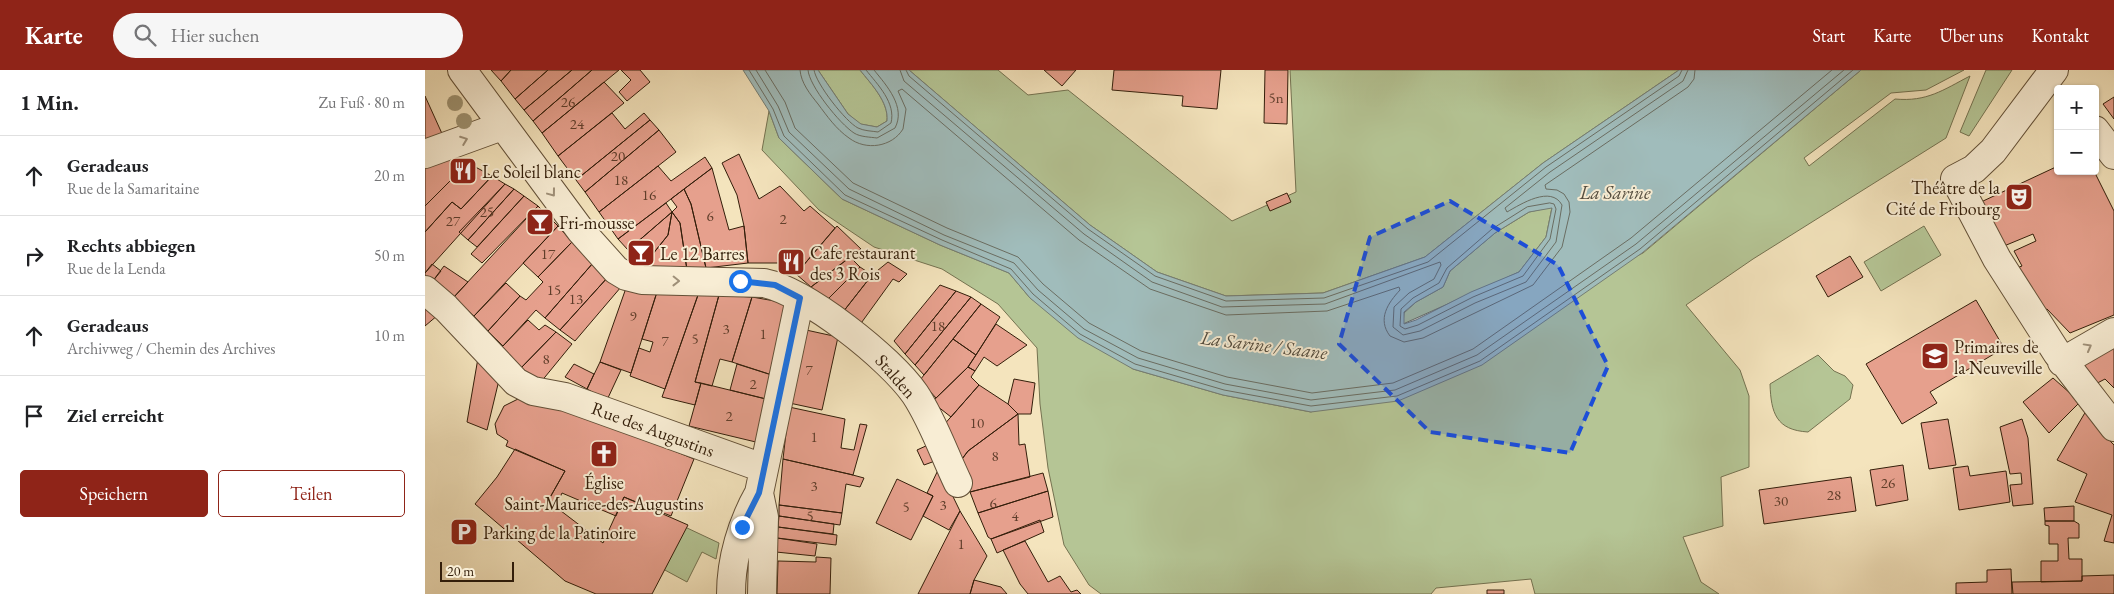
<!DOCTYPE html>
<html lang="de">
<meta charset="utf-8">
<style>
:root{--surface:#fff;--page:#f6f6f6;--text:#202124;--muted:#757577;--line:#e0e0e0;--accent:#8f2418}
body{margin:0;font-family:"EB Garamond",serif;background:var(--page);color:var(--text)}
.controls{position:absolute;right:15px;top:15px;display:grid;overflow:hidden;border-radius:5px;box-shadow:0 1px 4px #0004}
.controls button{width:45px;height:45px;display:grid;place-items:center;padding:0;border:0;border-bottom:1px solid var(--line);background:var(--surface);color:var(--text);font:25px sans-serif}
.scale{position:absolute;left:15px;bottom:12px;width:74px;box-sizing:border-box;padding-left:5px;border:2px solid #331e0a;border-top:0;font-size:14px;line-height:18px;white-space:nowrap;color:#331e0a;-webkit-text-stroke:4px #f8edd4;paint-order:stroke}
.stop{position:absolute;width:15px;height:15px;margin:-11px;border:4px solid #1a73e8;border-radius:50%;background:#fff}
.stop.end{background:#1a73e8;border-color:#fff;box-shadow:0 1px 5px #0008}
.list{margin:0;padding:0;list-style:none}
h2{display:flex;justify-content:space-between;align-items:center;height:65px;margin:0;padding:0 20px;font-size:21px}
h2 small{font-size:16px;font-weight:400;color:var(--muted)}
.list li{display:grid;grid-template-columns:32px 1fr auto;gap:15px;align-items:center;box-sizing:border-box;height:80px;padding:0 20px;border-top:1px solid var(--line)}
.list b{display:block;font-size:19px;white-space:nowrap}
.list p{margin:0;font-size:16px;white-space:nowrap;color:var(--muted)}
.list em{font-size:16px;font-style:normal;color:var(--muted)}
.actions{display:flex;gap:10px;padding:15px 20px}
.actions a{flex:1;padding:11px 0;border:1px solid var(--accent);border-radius:5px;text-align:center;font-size:18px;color:var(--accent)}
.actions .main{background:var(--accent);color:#fff}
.icon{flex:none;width:28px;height:28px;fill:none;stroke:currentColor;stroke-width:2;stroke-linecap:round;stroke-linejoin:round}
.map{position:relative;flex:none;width:1689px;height:524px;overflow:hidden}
header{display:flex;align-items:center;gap:30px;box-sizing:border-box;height:70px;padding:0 25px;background:var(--accent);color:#fff}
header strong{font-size:24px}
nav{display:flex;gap:28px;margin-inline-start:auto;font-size:18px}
.search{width:350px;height:45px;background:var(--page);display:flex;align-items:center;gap:12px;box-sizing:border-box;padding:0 18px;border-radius:28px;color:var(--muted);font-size:19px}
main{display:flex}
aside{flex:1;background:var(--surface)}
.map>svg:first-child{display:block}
</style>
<header>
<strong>Karte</strong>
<div class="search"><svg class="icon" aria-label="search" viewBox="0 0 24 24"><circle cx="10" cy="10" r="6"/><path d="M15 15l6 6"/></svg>Hier suchen</div>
<nav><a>Start</a><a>Karte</a><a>Über uns</a><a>Kontakt</a></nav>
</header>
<main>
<aside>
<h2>1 Min.<small>Zu Fuß · 80 m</small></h2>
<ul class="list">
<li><svg class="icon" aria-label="ahead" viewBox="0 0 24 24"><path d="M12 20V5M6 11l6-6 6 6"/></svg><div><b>Geradeaus</b><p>Rue de la Samaritaine</p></div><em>20 m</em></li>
<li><svg class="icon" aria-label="right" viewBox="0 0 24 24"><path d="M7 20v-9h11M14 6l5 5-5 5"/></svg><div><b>Rechts abbiegen</b><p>Rue de la Lenda</p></div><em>50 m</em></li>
<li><svg class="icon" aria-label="ahead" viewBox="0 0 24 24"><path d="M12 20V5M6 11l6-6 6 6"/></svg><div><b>Geradeaus</b><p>Archivweg / Chemin des Archives</p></div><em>10 m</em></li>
<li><svg class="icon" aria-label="arrive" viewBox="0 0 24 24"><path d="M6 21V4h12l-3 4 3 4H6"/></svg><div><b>Ziel erreicht</b></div></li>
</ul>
<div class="actions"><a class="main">Speichern</a><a>Teilen</a></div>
</aside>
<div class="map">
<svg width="1689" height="524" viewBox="0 0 1689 524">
<rect width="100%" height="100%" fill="#f4e4bd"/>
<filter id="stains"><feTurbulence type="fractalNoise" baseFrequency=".004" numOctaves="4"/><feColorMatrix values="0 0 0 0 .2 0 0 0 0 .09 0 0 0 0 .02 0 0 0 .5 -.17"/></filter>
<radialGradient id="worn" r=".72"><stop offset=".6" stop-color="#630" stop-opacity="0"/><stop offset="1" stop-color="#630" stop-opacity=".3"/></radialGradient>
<path fill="#b5c595" stroke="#747250" d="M393 0H435C446 14 464 32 462 51L452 57 435 54 423 44Z
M484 0H573L603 25 643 20 807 151 871 122 865 0H1254L1118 93 1000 187 898 223 801 226 732 202 665 155Z
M1436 0H1539L1501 20 1466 23 1379 88 1384 96 1470 29C1502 32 1518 20 1545 6L1521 68 1328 189 1261 235 1315 300 1324 326V397L1296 407 1298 456 1258 467 1276 512 1294 524H1110L1106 509 1011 518 1006 524H676L664 515 639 475 623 398 615 334 612 278 573 234 517 199 449 177 394 140 337 80 344 41 354 68 417 129 515 175 584 203 605 228 708 299 798 325 886 342 1218 183Z
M1561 0H1587L1544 66 1535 62Z
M1127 137 1121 167 1094 202 978 254 979 243 991 232 1018 217 1025 201 1070 163 1104 142Z
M1499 156 1516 185 1456 221 1439 192Z
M1393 285 1409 301 1420 306 1428 315 1425 329 1383 362C1351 360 1346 343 1345 314Z
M260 457 294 473 291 489 277 482 262 512 238 499Z"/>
<path fill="#a0bcbb" stroke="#747d74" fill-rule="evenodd" d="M318 0H393L423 44 436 54 452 57 462 51C464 32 446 14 435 0H484L665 155 732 202 801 226 898 223 1000 187 1118 93 1254 0H1436L1217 183 1057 295 973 331 886 342 798 325 708 299 653 268 605 228 584 203 515 175 417 129 354 68 344 41ZM1127 138 1121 167 1094 202 1046 222 991 250 979 254V242L991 232 1018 217 1025 201 1070 163 1104 142Z"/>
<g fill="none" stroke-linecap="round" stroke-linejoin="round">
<path stroke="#6a6d62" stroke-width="1" d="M324 0 348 39 359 66 420 125 517 170 586 199 608 224 655 264 710 294 799 320 886 336 972 326 1055 291 1215 179 1428 0
M331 0 353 36 364 62 424 119 519 165 589 193 613 220 659 259 713 288 800 314 886 330 970 320 1052 285 1211 174 1419 0
M340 0 360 32 370 58 428 113 522 158 593 187 618 214 664 253 716 281 802 307 887 323 968 313 1048 279 1206 168 1407 0
M375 0C376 13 385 24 393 34 402 46 411 59 424 68 441 81 467 77 478 59L481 39 473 21 477 19 654 170 725 219 801 245 902 241 974 217 975 220C963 233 952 249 965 266L979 272 998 268 1108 215 1137 177 1145 142 1144 132 1139 124 1132 120 1121 119 1120 115 1263 17 1269 9 1270 0
M383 0C384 16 415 54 429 63 435 67 445 67 452 68L470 58C481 37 462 16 449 0
M389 0C391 14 421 52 433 58 439 61 447 61 453 62L466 53C471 33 453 15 441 0
M475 0 479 11 659 164 727 212 797 237 900 234 1015 192 1016 195 1009 209 984 223 969 237 968 257 978 265 995 261 1050 233 1101 212 1131 172 1137 135C1126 115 1096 134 1082 142L1080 138 1125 102 1258 11 1263 0
M481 0 484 6 663 159 730 206 801 231 899 228 1003 192 1121 97 1254 6 1257 0
M1125 133 1129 134 1131 139 1125 169 1098 206 1048 227 993 255 980 259 975 256 976 239 988 228 1014 213 1022 198 1067 159 1102 137Z"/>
</g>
<path fill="#e6a08d" stroke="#331e0a" d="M66 0H86L76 11Z
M86 0H123L90 29 76 11Z
M123 0H147L99 40 90 29Z
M147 0H167L108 51 99 40Z
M167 0H194L117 63 108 51Z
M196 0H215L225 12 202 31 194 22 206 10Z
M619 0H651L637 16Z
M689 0H796L792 39 757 36 758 26 687 20Z
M840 0H863L862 54 839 53Z
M179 12 199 33 133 86 117 63Z
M0 26 19 68 0 73Z
M1689 27V49L1678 34Z
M187 43 200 59 219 43 225 50 151 110 133 86Z
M225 50 234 60 160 122 151 110Z
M234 60 251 82 174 142 160 122Z
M314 84 334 129 355 116 379 141 385 136 410 158 371 204 359 193H323L319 156 312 125 297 93Z
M23 86 43 93 0 136V96Z
M280 87 287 98 193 169 174 142 233 96 246 111Z
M43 93 67 106 36 139 27 132 0 162V136Z
M1633 96V101H1669L1689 141V245L1645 263 1622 239 1618 241 1589 199 1597 196 1589 181 1611 171 1608 164 1579 176 1556 132Z
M287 98 304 160 319 156 323 193 281 198 266 134 259 119Z
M67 106 80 114 0 203V162L27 132 36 139Z
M80 114 89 119 43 170 34 162Z
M89 119 99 126 52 177 43 170Z
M259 119 266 134 281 198 262 200 255 153 247 142 252 137 246 129Z
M862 123 866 132 845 141 841 132Z
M99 126 113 136 57 193 46 184Z
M241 133 247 142 203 180 193 169Z
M113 136 133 156 49 246 28 228Z
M247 142 255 153 262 200H240L219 195 243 165Z
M247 142 243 165 219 195 203 180Z
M133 156 147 172 113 207 98 193Z
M412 156 436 179 386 217 371 204Z
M147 172 168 193 120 248 111 240 78 276 63 261 95 226 101 230 118 212 113 207Z
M1425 186 1438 207 1403 227 1391 206Z
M425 187 435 197 402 230 386 217Z
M463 192 482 204 474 212 468 209 434 256 418 242 447 205Z
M168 193 183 207 135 260 120 248Z
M7 194 16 201 7 212 0 207V203Z
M19 196 43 212 28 228 7 212Z
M435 197 447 205 418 242 402 230Z
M183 207 196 217 150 271 135 260Z
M81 213 95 226 63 261 49 246Z
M515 215 531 221 480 284 469 271Z
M201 218 232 222 206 303 175 292Z
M531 221 546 227 490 295 480 284Z
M232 222 273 225 240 319 205 306 214 278 225 282 228 272 217 269Z
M273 225H294L270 312 276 313 270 335 237 327Z
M294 225 327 227 307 292 295 289 287 316 270 312Z
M327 227 367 234 350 306 307 292Z
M546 227 556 234 499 305 490 295Z
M1551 230 1579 278 1505 322 1512 333 1477 354 1441 294Z
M556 234 575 247 551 285 528 269Z
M0 235 13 245 0 256Z
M103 250 114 260 120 255 131 262 93 301 75 279Z
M571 254 602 275 572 296 559 287 550 301 543 297Z
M372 258 413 267 397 340 355 331Z
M131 262 147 274 111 318 93 301Z
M528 269 551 285 543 297 511 328 495 310Z
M1689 270V318L1680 309 1663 318 1645 297Z
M53 288 74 310 62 360 42 352Z
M175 292 196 300 182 330 162 319Z
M149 294 169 304 162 319 140 307Z
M312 294 350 306 345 330 305 320Z
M543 297 550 301 546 307 554 315 526 347 507 332Z
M1628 308 1655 332 1624 363 1598 332Z
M589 309 610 313 606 344H593L583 334Z
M276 313 345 330 335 373 264 356Z
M554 315 583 334 593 344 543 381 537 389 517 357Z
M95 328 108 335 112 331 130 332 269 389 246 446 199 427 191 446 137 423 131 436 123 431 140 401 81 376 83 371 72 364 70 354 79 336Z
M364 337 420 349 416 378 429 380 435 354 442 355 428 405 358 389Z
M1661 341 1688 363 1684 370 1689 375V473L1679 471 1687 445 1650 432 1662 404 1632 390Z
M593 344 594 375 600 374 605 407 545 422 537 389 543 381Z
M1523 349 1531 395 1504 399 1496 353Z
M1597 349 1603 368 1608 434 1588 436 1585 415 1597 414 1596 403 1585 404 1575 357Z
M503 375 510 391 499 395 492 380Z
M90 379 140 401 123 431 178 473 199 427 263 455 227 524H171L140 511 50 434 72 407Z
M358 389 424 404 439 408 435 417 421 414 417 443 354 435Z
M1478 395 1483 430 1451 436 1445 400Z
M1543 396 1545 406 1581 401 1585 432 1534 440 1528 398Z
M514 398 535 441 524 460 498 446 508 426 502 423Z
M618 403 623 421 553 443 545 422Z
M1426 407 1431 441 1339 454 1334 420Z
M472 409 508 426 486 470 451 453Z
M623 421 628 447 566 469 563 467 553 443Z
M354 435 417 443 415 455 354 446Z
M1649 436V451H1620L1619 438Z
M535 441 562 486 549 510 545 524H493Z
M354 446 409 454 408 464 353 457Z
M615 450 619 462 572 483 566 469Z
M1620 451H1649L1654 454V468H1643L1644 489H1657V511L1616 512V491H1633V474H1624V456L1620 455Z
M353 457 412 465 411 475 352 468Z
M352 468 392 474 390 486 351 482Z
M600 471 623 512 635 506 646 522 652 520 656 524H603L595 514 578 480Z
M391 487 406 488 405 524H352L353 491 391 492Z
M1586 499 1587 524H1531V513L1562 512V500Z
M1689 505V524H1588L1587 512 1657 511V506Z
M549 510 576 517 582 524H545Z
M1062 520H1079V524H1062Z"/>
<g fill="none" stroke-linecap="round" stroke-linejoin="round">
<defs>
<path id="minor" d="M37 0 156 161 191 200 201 206 217 210 339 213C382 222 465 288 490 324 508 351 519 384 533 413
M1629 0 1568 81 1549 99 1530 109 1572 189 1632 283 1689 357
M1670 60 1689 85
M0 84 77 56
M0 220 21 238 91 312 108 321 140 327 338 398
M1637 292 1689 262
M306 524C306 489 317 453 334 423
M337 524 339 447 334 423 375 228"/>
</defs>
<use href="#minor" stroke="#635037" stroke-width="30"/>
<use href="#minor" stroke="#f8edd4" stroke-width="28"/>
</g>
<g fill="#9f9372">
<circle cx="30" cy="33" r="8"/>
<circle cx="39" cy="51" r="8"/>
</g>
<defs><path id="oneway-chevron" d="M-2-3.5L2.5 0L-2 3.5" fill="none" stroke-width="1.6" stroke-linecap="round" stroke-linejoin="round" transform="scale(1.25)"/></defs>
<g stroke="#9f9079">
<use href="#oneway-chevron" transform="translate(39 70) rotate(-21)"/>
<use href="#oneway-chevron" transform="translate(127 123) rotate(53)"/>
<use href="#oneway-chevron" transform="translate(251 211) rotate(1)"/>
<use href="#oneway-chevron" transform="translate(1663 277) rotate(-29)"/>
</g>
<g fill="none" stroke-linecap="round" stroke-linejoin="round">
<path stroke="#1a73e8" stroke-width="6" d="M315 211 350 215 375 228 334 423 317 457"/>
</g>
<path fill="#1d4ed8" fill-opacity="0.2" stroke="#1d4ed8" stroke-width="4" stroke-dasharray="10 6" stroke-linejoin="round" d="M1025 131 1133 195 1183 296 1145 383 1005 362 914 274 945 167Z"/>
<defs>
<symbol id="restaurant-square" viewBox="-11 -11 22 22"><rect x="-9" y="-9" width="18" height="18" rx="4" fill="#8f2418" stroke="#f8edd4"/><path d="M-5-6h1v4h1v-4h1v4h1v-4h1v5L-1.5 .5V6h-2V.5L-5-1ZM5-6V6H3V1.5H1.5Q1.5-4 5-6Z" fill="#fff"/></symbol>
<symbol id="theatre-square" viewBox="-11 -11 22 22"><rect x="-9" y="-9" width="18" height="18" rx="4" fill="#8f2418" stroke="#f8edd4"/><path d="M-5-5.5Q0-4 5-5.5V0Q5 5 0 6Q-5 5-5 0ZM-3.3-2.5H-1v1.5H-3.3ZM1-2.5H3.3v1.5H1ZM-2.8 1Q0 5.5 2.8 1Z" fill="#fff"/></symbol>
<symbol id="bar-square" viewBox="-11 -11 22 22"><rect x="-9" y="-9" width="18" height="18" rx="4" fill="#8f2418" stroke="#f8edd4"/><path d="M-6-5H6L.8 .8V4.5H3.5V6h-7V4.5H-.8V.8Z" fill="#fff"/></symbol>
<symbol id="school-square" viewBox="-11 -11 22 22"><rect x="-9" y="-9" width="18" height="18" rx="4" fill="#8f2418" stroke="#f8edd4"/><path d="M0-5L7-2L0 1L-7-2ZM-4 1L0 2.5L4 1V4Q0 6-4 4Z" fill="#fff"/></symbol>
<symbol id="church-square" viewBox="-11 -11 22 22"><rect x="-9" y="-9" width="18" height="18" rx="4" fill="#8f2418" stroke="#f8edd4"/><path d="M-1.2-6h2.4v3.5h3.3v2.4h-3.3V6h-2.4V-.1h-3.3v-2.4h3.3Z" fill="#fff"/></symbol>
<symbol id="parking-square" viewBox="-11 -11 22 22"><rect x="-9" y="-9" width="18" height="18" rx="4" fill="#8f2418" stroke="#f8edd4"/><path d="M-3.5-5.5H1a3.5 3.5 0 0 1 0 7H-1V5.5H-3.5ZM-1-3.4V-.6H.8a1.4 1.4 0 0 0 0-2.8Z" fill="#fff"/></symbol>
</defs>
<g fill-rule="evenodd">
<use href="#restaurant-square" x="22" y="85" width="32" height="32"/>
<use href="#theatre-square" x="1578" y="111" width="32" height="32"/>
<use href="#bar-square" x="99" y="136" width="32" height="32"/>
<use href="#bar-square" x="200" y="167" width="32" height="32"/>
<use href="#restaurant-square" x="350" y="176" width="32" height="32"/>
<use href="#school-square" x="1494" y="270" width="32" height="32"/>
<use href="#church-square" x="163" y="368" width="32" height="32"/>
<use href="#parking-square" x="23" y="446" width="32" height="32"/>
</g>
<g text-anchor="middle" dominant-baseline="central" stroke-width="4" stroke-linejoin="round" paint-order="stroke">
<g font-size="15" fill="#603e2b">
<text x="851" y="27">5n</text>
<text x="143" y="31">26</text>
<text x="152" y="53">24</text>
<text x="193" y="85">20</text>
<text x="196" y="109">18</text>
<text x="224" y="124">16</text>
<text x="62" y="141">25</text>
<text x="285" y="145">6</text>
<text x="358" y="148">2</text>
<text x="28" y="150">27</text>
<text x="123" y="183">17</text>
<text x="129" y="219">15</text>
<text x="151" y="228">13</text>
<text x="208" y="245">9</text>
<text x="513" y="255">18</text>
<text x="301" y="258">3</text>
<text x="338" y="263">1</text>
<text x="270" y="268">5</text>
<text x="240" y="270">7</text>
<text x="121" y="288">8</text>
<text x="384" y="299">7</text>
<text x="328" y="313">2</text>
<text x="304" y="345">2</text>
<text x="552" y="352">10</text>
<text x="389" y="366">1</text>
<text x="570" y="385">8</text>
<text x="1463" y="412">26</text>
<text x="389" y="415">3</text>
<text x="1409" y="424">28</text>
<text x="1356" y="430">30</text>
<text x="568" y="432">6</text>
<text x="518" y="434">3</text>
<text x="481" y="436">5</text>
<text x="385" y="445">5</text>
<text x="590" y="445">4</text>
<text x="536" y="473">1</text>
</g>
<g font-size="18" fill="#331e0a" stroke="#f8edd4" text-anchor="start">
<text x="57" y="101">Le Soleil blanc</text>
<text x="1575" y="117" text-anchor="end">Théâtre de la<tspan x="1575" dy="21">Cité de Fribourg</tspan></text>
<text x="134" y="152">Fri-mousse</text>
<text x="385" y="182">Cafe restaurant<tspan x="385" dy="21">des 3 Rois</tspan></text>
<text x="235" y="183">Le 12 Barres</text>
<text x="1529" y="276">Primaires de<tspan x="1529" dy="21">la Neuveville</tspan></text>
<text x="179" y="412" text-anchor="middle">Église<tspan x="179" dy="21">Saint-Maurice-des-Augustins</tspan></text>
<text x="58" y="462">Parking de la Patinoire</text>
</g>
<g font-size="18" fill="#331e0a" stroke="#f8edd4">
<text transform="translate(471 306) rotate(49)">Stalden</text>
<text transform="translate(228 359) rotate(20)">Rue des Augustins</text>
</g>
<g font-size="19" font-style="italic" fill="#544d3f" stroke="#f8edd4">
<text x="1190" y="122">La Sarine</text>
<text transform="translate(839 275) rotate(7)">La Sarine / Saane</text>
</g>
</g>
<rect width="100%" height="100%" filter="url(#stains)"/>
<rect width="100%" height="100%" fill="url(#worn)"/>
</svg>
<div class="controls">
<button>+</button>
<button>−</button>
</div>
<div class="scale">20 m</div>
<div class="stop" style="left:315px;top:211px"></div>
<div class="stop end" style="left:317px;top:457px"></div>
</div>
</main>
